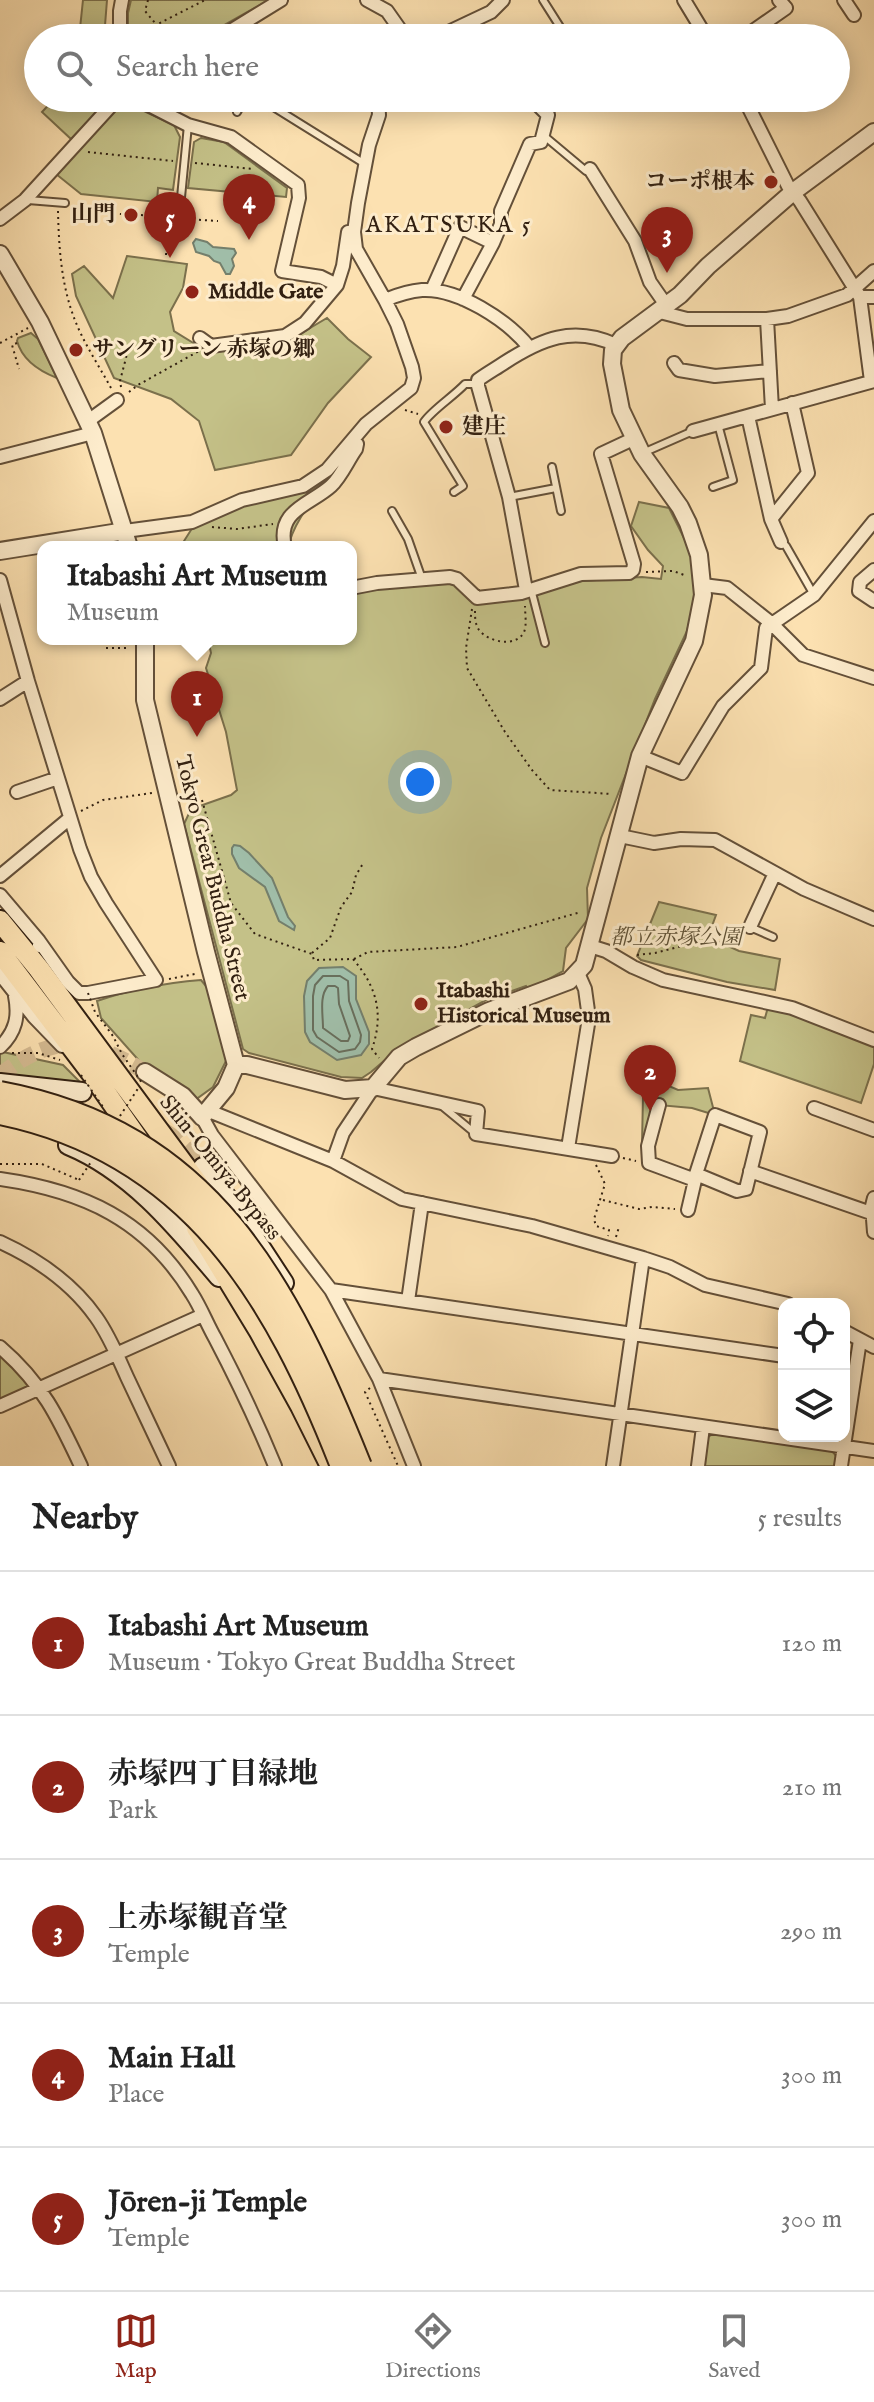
<!DOCTYPE html>
<meta charset="utf-8">
<style>
:root{--surface:#fff;--page:#f6f6f6;--text:#222;--muted:#767676;--line:#e0e0e0;--accent:#8f2418}
body{margin:0;font-family:"IM FELL English","Noto Serif JP",serif;background:var(--page);color:var(--text)}
.controls{position:absolute;right:24px;bottom:24px;display:grid;overflow:hidden;border-radius:16px;box-shadow:0 4px 20px #0003}
.controls button{width:72px;height:72px;display:grid;place-items:center;padding:0;border:0;border-bottom:2px solid var(--line);background:var(--surface);color:var(--text);font:40px sans-serif}
.you{position:absolute;left:420px;top:782px;width:28px;height:28px;margin:-20px;border:6px solid #fff;border-radius:50%;background:#1a73e8;box-shadow:0 0 0 12px #1a73e833}
.badge{display:grid;place-items:center;width:52px;height:52px;border-radius:50%;background:var(--accent);color:#fff;font-size:26px;font-weight:700}
.pin{position:absolute;translate:-50% -66px;filter:drop-shadow(0 2px 4px #0008)}
.pin::after{content:'';position:absolute;top:42px;width:28px;height:24px;background:inherit;clip-path:polygon(0 0,100% 0,50% 100%)}
.popup{position:absolute;left:37px;top:541px;width:320px;height:104px;box-sizing:border-box;display:grid;place-content:center;border-radius:16px;background:var(--surface);filter:drop-shadow(0 2px 6px #0005);font-size:26px;white-space:nowrap;color:var(--muted)}
.popup b{font-size:30px;color:var(--text)}
.popup::after{content:'';position:absolute;left:50%;top:100%;margin-left:-16px;border:16px solid transparent;border-top-color:var(--surface)}
.list{margin:0;padding:0;list-style:none}
h2{display:flex;justify-content:space-between;align-items:center;height:104px;margin:0;padding:0 32px;font-size:34px}
h2 small{font-size:26px;font-weight:400;color:var(--muted)}
.list li{display:grid;grid-template-columns:52px 1fr auto;gap:24px;align-items:center;box-sizing:border-box;height:144px;padding:0 32px;border-top:2px solid var(--line)}
.list b{display:block;font-size:30px;white-space:nowrap}
.list p{margin:0;font-size:26px;white-space:nowrap;color:var(--muted)}
.list em{font-size:26px;font-style:normal;color:var(--muted)}
.icon{flex:none;width:44px;height:44px;fill:none;stroke:currentColor;stroke-width:2;stroke-linecap:round;stroke-linejoin:round}
.map{position:relative;flex:none;width:874px;height:1466px;overflow:hidden}
.search{position:absolute;background:var(--surface);box-shadow:0 4px 20px #0003;left:24px;right:24px;top:24px;height:88px;display:flex;align-items:center;gap:20px;box-sizing:border-box;padding:0 28px;border-radius:44px;color:var(--muted);font-size:30px}
.sheet{height:824px;background:var(--surface)}
nav{display:flex;justify-content:space-around;align-items:center;box-sizing:border-box;height:112px;border-top:2px solid var(--line);background:var(--surface);font-size:22px;color:var(--muted)}
nav a{display:grid;justify-items:center;gap:4px}
nav .on{color:var(--accent)}
.map>svg:first-child{display:block}
</style>
<div class="map">
<svg width="874" height="1466" viewBox="0 0 874 1466">
<rect width="100%" height="100%" fill="#fce1b1"/>
<filter id="stains"><feTurbulence type="fractalNoise" baseFrequency=".0025" numOctaves="4"/><feColorMatrix values="0 0 0 0 .2 0 0 0 0 .09 0 0 0 0 .02 0 0 0 .5 -.17"/></filter>
<radialGradient id="worn" r=".72"><stop offset=".6" stop-color="#630" stop-opacity="0"/><stop offset="1" stop-color="#630" stop-opacity=".3"/></radialGradient>
<path fill="#c4c188" stroke="#7b704c" stroke-width="2" d="M83 0H107L104 38H79Z
M131 0H269L201 38H128V13Z
M55 98H85L98 111 71 139 42 112Z
M131 105 174 125 180 137 173 190 158 188 157 202 81 194 56 174 119 106Z
M201 138 224 142 287 188 286 197 188 188 194 142Z
M127 256 187 264 183 288 170 312 174 331 208 352 283 344 327 318 348 339 371 357 328 403 291 455 215 470 199 421 171 399 114 378 76 296 72 274 84 266 113 298Z
M31 333 38 339 57 378C39 371 22 359 17 341L18 338Z
M350 459C326 486 300 508 289 543L269 547H190L184 541 198 519 305 486 325 470Z
M639 502 669 508 691 552 699 582 687 631 655 699 601 838 587 888 588 919 566 948 563 971 529 990 526 986 486 1000 399 1048 371 1072 362 1078 341 1077 249 1053 243 1049 184 824 191 809 231 795 237 790 226 732 206 668 211 653 208 639H351V593L383 588 455 582 464 593 529 596 581 581 642 577 661 579 663 566 648 550 631 526Z
M659 902 716 915 708 937 739 951 780 959 775 990 727 982 641 960 637 956Z
M201 980 219 1002 228 1047 226 1061 213 1087 195 1100 158 1082 101 1018 97 1001C132 989 165 983 201 980Z
M768 1007 789 1012 874 1041V1064L861 1103 740 1061 751 1015 765 1018Z
M0 1049 3 1052 63 1065 80 1082 77 1095 0 1074Z
M639 1073 678 1090 708 1088 715 1115 692 1108 659 1105 648 1146 642 1144 643 1096 632 1076Z
M0 1354 29 1383 28 1388 0 1401Z
M713 1434 832 1451 838 1458 837 1466H704L708 1437Z"/>
<path fill="#a0bea9" stroke="#747f6c" stroke-width="2" d="M196 239 207 242 213 247 234 249 236 253 232 259 234 266 230 274H226L220 263 214 261 209 256 196 252 193 243Z
M234 845 240 846 249 853 272 878 288 917 295 926 294 930 279 921 265 887 239 868 232 854V848Z
M343 967 356 976V999L369 1032V1044L361 1055 337 1060 310 1042 305 1032 304 996 307 981 319 968Z"/>
<g fill="none" stroke-linecap="round" stroke-linejoin="round">
<path stroke="#696f5d" stroke-width="2" d="M323 976H340L348 981 349 1001 361 1035 360 1042 355 1049 339 1052 317 1037 313 1030V996L315 985Z
M328 986H335L338 988 339 1004 350 1036 348 1041H341L323 1028C323 1014 319 996 328 986Z"/>
<path stroke="#d4ba91" stroke-width="16" stroke-dasharray="16 8" stroke-linecap="butt" d="M0 1075C54 1033 88 1037 145 1072"/>
<path stroke="#d4ba91" stroke-width="18" stroke-dasharray="18 9" stroke-linecap="butt" d="M163 1131 177 1141 203 1167"/>
<defs>
<path id="service" d="M543 0 562 30 571 38
M467 24 478 38
M259 98 365 164
M237 112 245 98
M543 135 586 171 590 169
M28 200 65 203
M179 218 188 125
M645 452 693 431
M552 467 561 511
M713 487 733 480 718 424
M454 492 463 486 424 422C432 410 454 396 465 384H478
M509 497 556 488
M392 511 408 539 422 579
M786 546 814 595
M531 589 545 643
M750 927 773 937
M442 1106 476 1134"/>
<path id="minor" d="M367 0 387 11 406 38
M684 0 707 38
M844 0 854 15
M120 38V11L122 0
M219 38 281 0
M436 38 491 12 503 0
M743 38 786 8 779 0
M135 98 188 125 231 137 298 185 299 198 282 271 321 277 337 285
M744 98 788 186 800 201 860 297H874
M590 169 635 241 650 282 666 305
M0 219 25 200 118 98
M432 290 460 227 493 243
M860 297 871 381
M463 299 493 243 501 224V211L530 144 541 142 548 115 531 98
M385 300C397 295 409 291 422 290 458 288 507 320 529 347
M656 311 687 319H767L788 316 847 295 874 271
M767 319 772 409
M200 338 211 346 285 336 305 323 337 285 343 266 348 232
M674 363 679 370 715 376 770 371
M748 416 771 519 781 542
M88 421 117 400
M693 431 874 381
M0 457 93 433
M771 519 808 473 792 403
M125 531 192 522 242 500 303 486 327 470 366 424 411 388 414 378 412 367 397 324 385 300 356 249 354 232 358 203 369 145 379 115 378 98
M285 547C276 510 310 505 331 486 341 477 348 460 356 449L357 444
M874 570 860 582 859 591 874 601
M0 580 28 681 80 849 91 877 106 903 156 980 88 993H79L68 982 39 941
M703 585 727 588 771 623 803 655 874 678
M351 588 377 583 450 577 457 579 477 598 521 593 581 574 629 573 633 570 634 564 601 454 633 439
M526 590 509 497 478 386V380C486 374 495 369 504 363 541 339 573 325 616 345
M0 699 28 681
M640 756 682 773 723 706 761 668 766 628 814 595 874 521
M17 792 58 778
M620 836 654 843 681 839 715 840 804 889 874 919
M0 876 70 818
M0 895 39 941V946
M750 927 775 873
M590 946 606 951 633 967 663 980 792 1008 874 1040
M0 974 34 1017 62 1046
M0 1047C16 1032 19 1016 15 996
M659 1105 648 1146 649 1163 695 1180 696 1174 715 1115 760 1132 746 1189 737 1191 696 1174
M814 1108 874 1130
M209 1111 333 1161 402 1199 532 1226 643 1258 670 1267 705 1285 788 1304
M202 1117 212 1135 331 1290 379 1379 414 1466
M568 1148 589 1018 585 989 578 973
M333 1161 343 1133 373 1088 478 1111 476 1134 612 1156
M750 1171 874 1214
M0 1179C84 1191 147 1220 192 1294 201 1308 207 1324 215 1338 237 1380 257 1422 275 1466
M874 1198 872 1206 874 1232
M688 1210 695 1180
M0 1242C37 1259 72 1283 96 1317 109 1335 118 1357 127 1377 141 1407 155 1436 169 1466
M331 1290 784 1356
M408 1301 422 1203
M844 1331 874 1347
M0 1347C42 1383 58 1417 81 1466
M379 1379 874 1451
M0 1406 203 1315
M613 1466 643 1258
M698 1466 703 1427
M841 1466 860 1340"/>
<path id="tertiary" d="M0 254 40 322 93 433 129 547
M0 551 125 531
M145 639V700L206 952 236 1065 226 1088 202 1117 183 1096 145 1072
M236 1065H247L345 1090 373 1088 399 1057 416 1047 489 1011 569 981 584 965 640 756 694 641 703 595 699 555 688 523 680 507 642 454 621 410 612 364 613 350 622 338 680 295 708 266 793 192 874 132"/>
<path id="secondary" d="M0 1083 82 1092
M68 1145C131 1171 176 1226 219 1277
M203 1167 233 1205 284 1283"/>
<path id="trunk" d="M0 921 39 969 197 1183
M0 952 91 1072 144 1148
M197 1228 259 1330 301 1406 331 1466"/>
</defs>
<use href="#service" stroke="#645039" stroke-width="10"/>
<use href="#minor" stroke="#645039" stroke-width="16"/>
<use href="#tertiary" stroke="#645039" stroke-width="20"/>
<use href="#secondary" stroke="#322011" stroke-width="22"/>
<use href="#trunk" stroke="#322011" stroke-width="24"/>
<path stroke="#322011" stroke-width="2" stroke-dasharray="2 4" stroke-linecap="butt" d="M148 0 145 11 155 23
M150 38 156 25 205 0
M88 152 173 161
M195 163 253 169
M73 206 85 211 121 214
M58 211C59 254 62 295 81 334 90 353 102 371 112 390
M141 215 169 217
M187 219 218 221
M166 255 169 223
M0 343 28 328
M17 343 12 345 19 369
M121 387 120 381 127 354
M129 392 138 385 199 351
M405 410 418 414
M212 527 237 529 273 524
M646 572 673 571 687 576
M472 609 466 648 467 668 505 732 532 770 550 790 612 794
M475 611C475 617 475 624 479 630 488 642 516 648 524 632 527 625 525 614 525 606
M106 648H128
M202 800 231 903 255 934 312 954 314 960 353 959C377 987 384 1014 372 1049L379 1058
M81 811 103 800 152 793
M312 953 330 938 341 907 352 892 356 875 364 862
M637 955 655 953 686 945
M354 959 368 952 457 947 581 912
M169 979 195 974
M12 1053H38L60 1060
M160 1100 198 1137
M623 1158 636 1161
M0 1164H42L79 1180
M596 1165 605 1184 594 1219 596 1226 609 1230 608 1236
M603 1200 639 1209 652 1207 675 1209
M616 1237 619 1227
M370 1388 365 1392 398 1466"/>
<use href="#service" stroke="#fdeccc" stroke-width="6"/>
<use href="#minor" stroke="#fdeccc" stroke-width="12"/>
<use href="#tertiary" stroke="#fdeccc" stroke-width="16"/>
<use href="#secondary" stroke="#fdeccc" stroke-width="18"/>
<use href="#trunk" stroke="#fce1b1" stroke-width="20"/>
<defs>
<path id="motorway-bridge" d="M0 1093C210 1132 287 1284 360 1466
M0 1113C191 1152 276 1297 342 1466"/>
</defs>
<use href="#motorway-bridge" stroke="#322011" stroke-width="26" stroke-linecap="butt"/>
<path stroke="#322011" stroke-width="2" stroke-dasharray="2 4" stroke-linecap="butt" d="M88 993 95 1012 113 1036 122 1054 142 1083
M81 1075 103 1107
M120 1116 139 1087
M79 1180 91 1162"/>
<use href="#motorway-bridge" stroke="#fce1b1" stroke-width="22"/>
</g>
<g fill="#8f2418" stroke="#fdeccc" stroke-width="3">
<circle cx="771" cy="182" r="8"/>
<circle cx="131" cy="215" r="8"/>
<circle cx="192" cy="292" r="8"/>
<circle cx="76" cy="350" r="8"/>
<circle cx="446" cy="427" r="8"/>
<circle cx="421" cy="1004" r="8"/>
</g>
<g text-anchor="middle" dominant-baseline="central" stroke-width="6" stroke-linejoin="round" paint-order="stroke">
<g font-size="22" font-weight="bold" fill="#322011" stroke="#fdeccc" text-anchor="start">
<text x="755" y="182" text-anchor="end">コーポ根本</text>
<text x="115" y="215" text-anchor="end">山門</text>
<text x="208" y="292">Middle Gate</text>
<text x="92" y="350">サングリーン 赤塚の郷</text>
<text x="462" y="427">建庄</text>
<text x="437" y="991">Itabashi<tspan x="437" dy="25">Historical Museum</tspan></text>
</g>
<g font-size="22" fill="#322011" stroke="#fdeccc">
<text transform="translate(212 878) rotate(76)">Tokyo Great Buddha Street</text>
<text transform="translate(220 1168) rotate(51)">Shin-Omiya Bypass</text>
</g>
<g font-size="22" font-style="italic" fill="#5e5035" stroke="#fdeccc">
<text x="676" y="938">都立赤塚公園</text>
</g>
<g font-size="24" letter-spacing="2" fill="#322011" stroke="#fdeccc">
<text x="449" y="225">AKATSUKA 5</text>
</g>
</g>
<rect width="100%" height="100%" filter="url(#stains)"/>
<rect width="100%" height="100%" fill="url(#worn)"/>
</svg>
<div class="controls">
<button><svg class="icon" aria-label="locate" viewBox="0 0 24 24"><circle cx="12" cy="12" r="6"/><path d="M12 2v4M12 18v4M2 12h4M18 12h4"/></svg></button>
<button><svg class="icon" aria-label="layers" viewBox="0 0 24 24"><path d="M12 4l9 5-9 5-9-5zM3 14l9 5 9-5"/></svg></button>
</div>
<div class="you"></div>
<div class="pin badge" style="left:197px;top:737px">1</div>
<div class="popup"><b>Itabashi Art Museum</b>Museum</div>
<div class="pin badge" style="left:650px;top:1111px">2</div>
<div class="pin badge" style="left:667px;top:273px">3</div>
<div class="pin badge" style="left:249px;top:240px">4</div>
<div class="pin badge" style="left:170px;top:258px">5</div>
<div class="search"><svg class="icon" aria-label="search" viewBox="0 0 24 24"><circle cx="10" cy="10" r="6"/><path d="M15 15l6 6"/></svg>Search here</div>
</div>
<section class="sheet">
<h2>Nearby<small>5 results</small></h2>
<ul class="list">
<li><span class="badge">1</span><div><b>Itabashi Art Museum</b><p>Museum · Tokyo Great Buddha Street</p></div><em>120 m</em></li>
<li><span class="badge">2</span><div><b>赤塚四丁目緑地</b><p>Park</p></div><em>210 m</em></li>
<li><span class="badge">3</span><div><b>上赤塚観音堂</b><p>Temple</p></div><em>290 m</em></li>
<li><span class="badge">4</span><div><b>Main Hall</b><p>Place</p></div><em>300 m</em></li>
<li><span class="badge">5</span><div><b>Jōren-ji Temple</b><p>Temple</p></div><em>300 m</em></li>
</ul>
</section>
<nav>
<a class="on"><svg class="icon" aria-label="map" viewBox="0 0 24 24"><path d="M3 6l6-2 6 2 6-2v14l-6 2-6-2-6 2zM9 4v14M15 6v14"/></svg>Map</a>
<a><svg class="icon" aria-label="directions" viewBox="0 0 24 24"><path d="M12 3l9 9-9 9-9-9zM9 14v-3h6M13 9l2 2-2 2"/></svg>Directions</a>
<a><svg class="icon" aria-label="saved" viewBox="0 0 24 24"><path d="M7 4h10v16l-5-4-5 4z"/></svg>Saved</a>
</nav>
